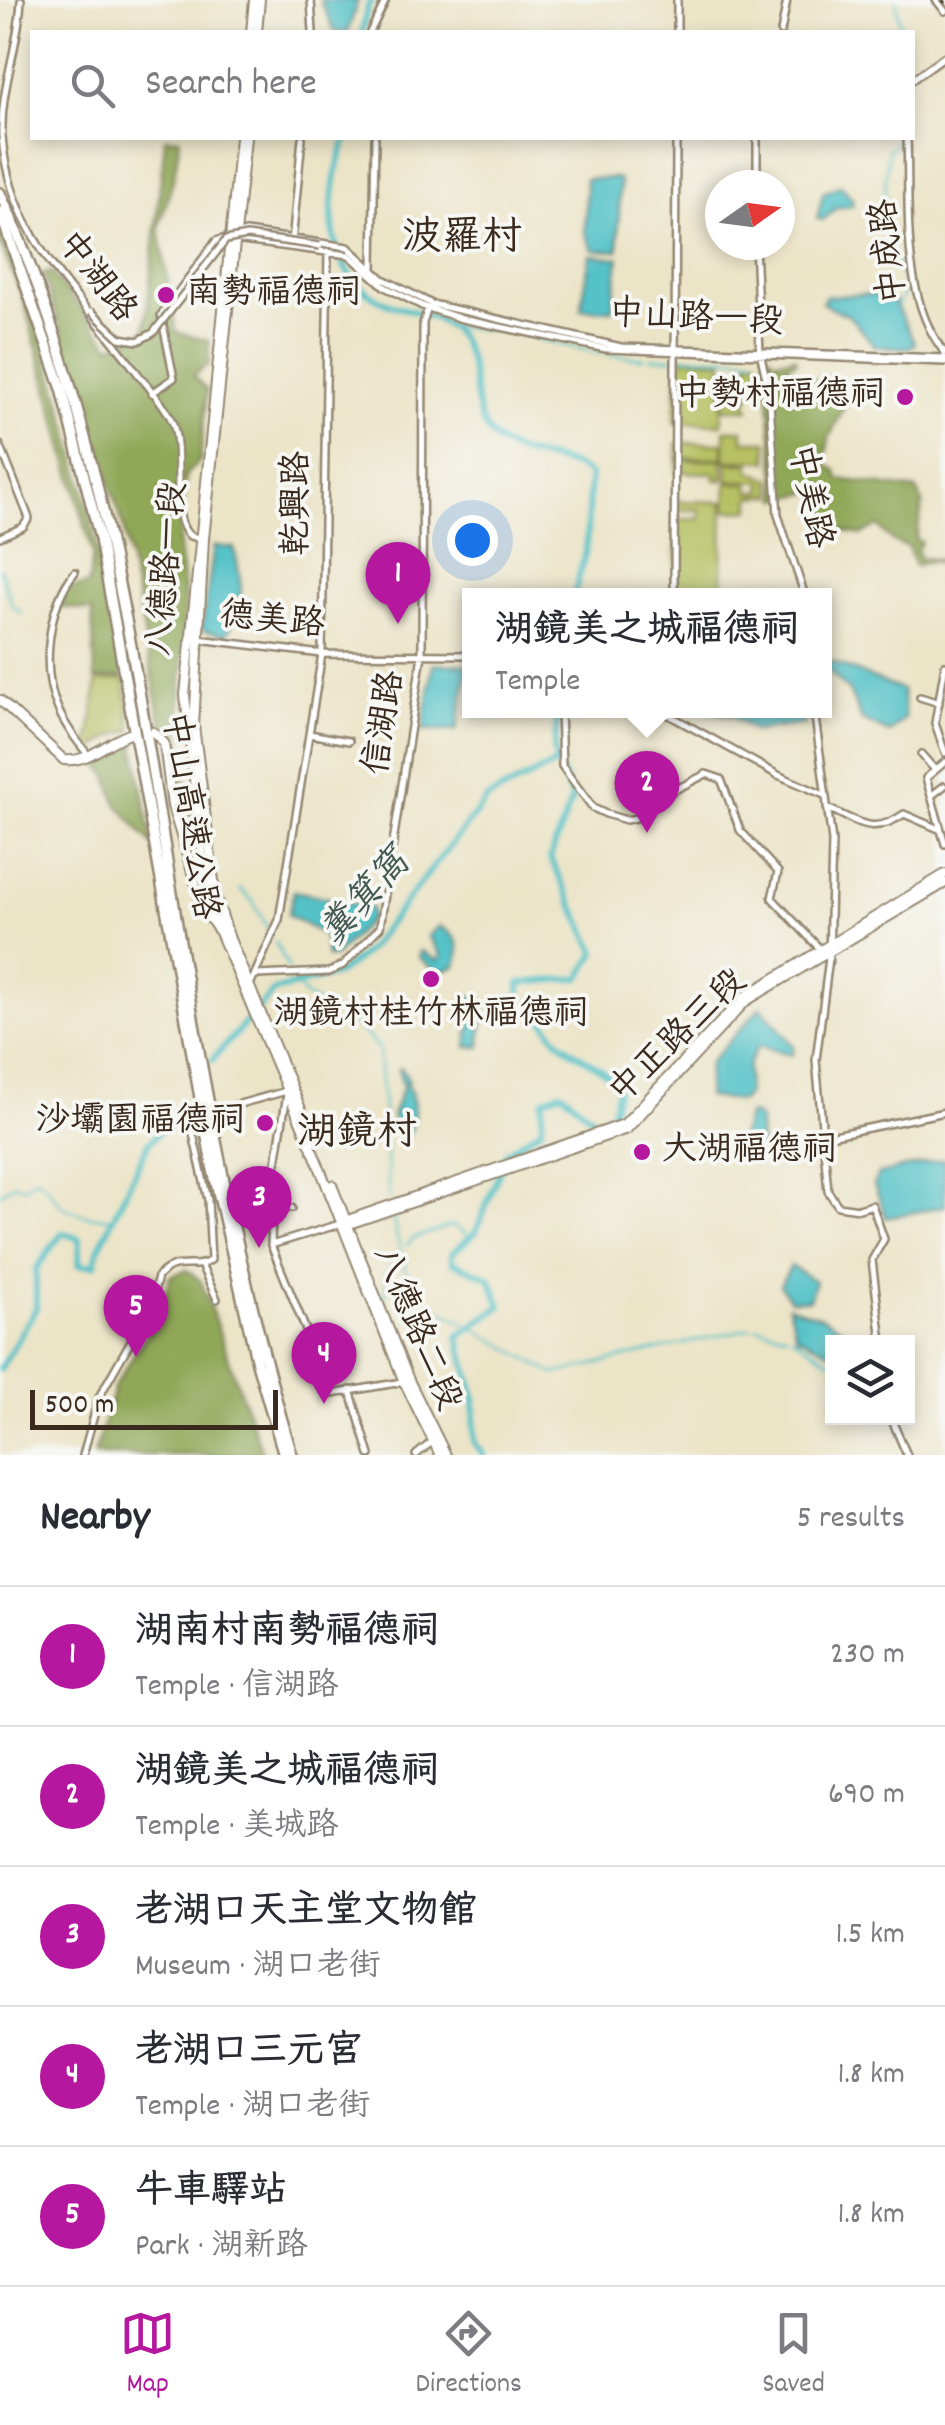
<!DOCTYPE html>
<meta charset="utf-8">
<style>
:root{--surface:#fff;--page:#f7f7f7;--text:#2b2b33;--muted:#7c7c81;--line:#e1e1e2;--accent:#b5179e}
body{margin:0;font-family:Dekko,"LXGW WenKai TC",sans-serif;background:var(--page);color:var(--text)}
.controls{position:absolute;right:30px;bottom:30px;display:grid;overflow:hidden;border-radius:0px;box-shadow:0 5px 15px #0003}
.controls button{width:90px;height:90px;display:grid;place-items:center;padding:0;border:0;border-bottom:2px solid var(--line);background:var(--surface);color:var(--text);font:50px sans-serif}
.compass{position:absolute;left:705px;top:170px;width:90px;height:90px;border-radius:50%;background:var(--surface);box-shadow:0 5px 15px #0003;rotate:76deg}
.scale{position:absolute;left:30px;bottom:25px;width:248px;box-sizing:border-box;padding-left:10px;border:5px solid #3b2a1e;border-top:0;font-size:28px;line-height:35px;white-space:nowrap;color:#3b2a1e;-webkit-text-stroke:8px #f6f6f2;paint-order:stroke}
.you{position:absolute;left:472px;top:540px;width:35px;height:35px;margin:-25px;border:8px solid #fff;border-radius:50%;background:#1a73e8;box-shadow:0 0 0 15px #1a73e833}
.badge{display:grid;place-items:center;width:65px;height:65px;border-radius:50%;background:var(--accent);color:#fff;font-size:32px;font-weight:700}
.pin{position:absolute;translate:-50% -82px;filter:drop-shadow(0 2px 5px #0008)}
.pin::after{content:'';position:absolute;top:52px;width:35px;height:30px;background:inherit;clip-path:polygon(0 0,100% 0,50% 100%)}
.popup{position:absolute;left:462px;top:588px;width:370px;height:130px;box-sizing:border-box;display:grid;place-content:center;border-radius:0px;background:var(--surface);filter:drop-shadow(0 2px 8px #0005);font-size:32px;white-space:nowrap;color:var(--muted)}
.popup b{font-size:38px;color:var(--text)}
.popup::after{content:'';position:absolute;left:50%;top:100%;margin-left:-20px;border:20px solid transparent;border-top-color:var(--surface)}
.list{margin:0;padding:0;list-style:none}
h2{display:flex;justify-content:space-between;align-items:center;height:130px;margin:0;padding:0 40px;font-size:42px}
h2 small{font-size:32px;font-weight:400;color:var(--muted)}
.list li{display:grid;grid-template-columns:65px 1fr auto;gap:30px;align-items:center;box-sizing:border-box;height:140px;padding:0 40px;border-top:2px solid var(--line)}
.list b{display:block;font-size:38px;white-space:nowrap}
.list p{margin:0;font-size:32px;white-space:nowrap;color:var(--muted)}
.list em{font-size:32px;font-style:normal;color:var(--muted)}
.icon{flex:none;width:55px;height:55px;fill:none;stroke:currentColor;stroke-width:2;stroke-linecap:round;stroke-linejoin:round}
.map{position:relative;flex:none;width:945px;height:1455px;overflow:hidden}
.search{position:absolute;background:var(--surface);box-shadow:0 5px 15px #0003;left:30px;right:30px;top:30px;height:110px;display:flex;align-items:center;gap:25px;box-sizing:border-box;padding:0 35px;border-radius:0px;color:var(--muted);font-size:38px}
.sheet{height:830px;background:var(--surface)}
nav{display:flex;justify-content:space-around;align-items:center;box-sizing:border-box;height:140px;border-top:2px solid var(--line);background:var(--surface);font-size:28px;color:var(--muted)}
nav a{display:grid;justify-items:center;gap:5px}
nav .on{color:var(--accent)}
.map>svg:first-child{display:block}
</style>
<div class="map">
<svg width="945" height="1455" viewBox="0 0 945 1455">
<rect width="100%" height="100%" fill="#f6f6f2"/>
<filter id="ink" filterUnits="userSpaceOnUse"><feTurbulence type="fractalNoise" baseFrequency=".01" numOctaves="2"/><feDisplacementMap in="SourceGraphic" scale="20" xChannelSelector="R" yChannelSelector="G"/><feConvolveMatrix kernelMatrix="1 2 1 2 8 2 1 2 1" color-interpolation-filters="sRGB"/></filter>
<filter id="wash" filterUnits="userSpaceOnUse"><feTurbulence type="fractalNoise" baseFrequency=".0048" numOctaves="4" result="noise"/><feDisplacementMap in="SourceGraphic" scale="40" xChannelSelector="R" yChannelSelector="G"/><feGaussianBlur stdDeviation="2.25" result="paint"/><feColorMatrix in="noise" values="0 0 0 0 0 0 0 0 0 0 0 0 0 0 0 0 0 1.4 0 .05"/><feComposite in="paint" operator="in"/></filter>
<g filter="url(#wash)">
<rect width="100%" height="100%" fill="#ece4c7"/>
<path fill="#b6c163" stroke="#787640" stroke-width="2.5" d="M678 358 723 360 722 424 675 422Z
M749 359H758L761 375 750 378V397H746L749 409H724V398L739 397 724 396V372L749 368Z
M725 430H743V441H767L768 461 725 460Z
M677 443H723V458H677Z
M677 460H723L724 480H715V473L677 472Z
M727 462 750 464V471L771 479 773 495 751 497V510L726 511 727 483H749L750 492 762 491V482L728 481Z
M676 501 723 502 722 595 676 596V519H700V510H676Z
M124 679 132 730 112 736 88 753 97 681Z"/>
<path fill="#90a759" stroke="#66683c" stroke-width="2.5" d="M165 138H180L174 177 159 227 176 332 209 341V364L193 376 207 390 200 461 186 474 179 546 185 600 180 733 194 838 172 736 162 726 123 526 43 273 51 272 111 346 145 330Z
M0 219C58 367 95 521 123 677L95 679 92 611 59 607 66 589 88 585 93 555 24 302 0 243Z
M772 356 770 361 795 357 796 362 787 365 799 380H818L821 376 839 379 848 399 829 438 825 464 836 470 839 479 917 490 923 503 916 540 922 542 917 549 920 558 945 560V564L930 561 915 566 908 547 892 541 878 526 861 535 835 529 814 492 778 499 765 358Z
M134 742 153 846 117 804 108 776 97 762Z
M187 1270 201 1281 263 1455H94L115 1385 160 1313 170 1276Z"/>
<path fill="#54c2c8" stroke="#487673" stroke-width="2.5" d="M320 0H358L348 32H335Z
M616 178 620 181 618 251 593 250 585 232 586 179Z
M841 185 853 200 852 206 837 208 823 220 817 219 823 193Z
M590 255 619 258 612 310 581 309Z
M826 296 879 294 893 300 915 343 909 348 875 346 849 316 822 303Z
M214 546 234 548C242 582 247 605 226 635L202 630Z
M825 659 902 690 905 718 889 733 862 720 849 691 825 668Z
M433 664 469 665 457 730H423Z
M707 711H803L804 724 754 731 734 717Z
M294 891 370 907 372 917 335 956 327 957 324 935 288 915Z
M439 926C457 935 463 946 456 966L437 973 418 956 421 951 438 961 441 955 428 936Z
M465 996 481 997 485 1003 480 1047H467L471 1020 461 1009Z
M761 1007 794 1046 792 1055 758 1046 748 1065 747 1095 741 1101 707 1097 709 1063Z
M401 1068 409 1080 406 1083C417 1099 417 1126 404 1142L392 1116 403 1086 398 1070Z
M752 1114 759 1119 760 1149 755 1161 734 1153 748 1115Z
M944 1159 945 1206 886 1218 874 1185 878 1174Z
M791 1266 815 1281 809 1300H790L780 1285Z
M788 1306 822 1317 842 1329 841 1342H832L831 1352 796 1335Z"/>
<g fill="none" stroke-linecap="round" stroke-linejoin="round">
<path stroke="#54c2c8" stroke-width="2.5" d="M896 0 901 32
M891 253 882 226 888 151 900 138
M894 258 906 287 898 305
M450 326 489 330
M535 339 603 354
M608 355 644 358
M678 357 756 358
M650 358H672
M0 569 12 605 22 613
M240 889 252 900 271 934
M275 942 289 969
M293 977 305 996 323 1006
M328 1008 354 1023 379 1048 389 1199
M0 1193 14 1184 25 1187 35 1178C48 1183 50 1193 58 1202 69 1214 99 1219 114 1217
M392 1216 411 1293 554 1374 751 1328
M407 1245 414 1238 453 1225 471 1237
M380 1294 386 1295V1274L399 1257
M756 1327 787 1334
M792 1336 832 1362
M896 1418 910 1455"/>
<path stroke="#54c2c8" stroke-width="6" d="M362 32 368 5 373 0
M347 138C326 191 319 271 382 301 406 313 442 312 458 336 481 368 467 419 497 441 525 462 564 454 590 475L586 549 574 596
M212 1060 274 991 339 973 366 952 488 798 557 763
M0 1369 36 1308V1269L62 1233 80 1239 79 1265H95L98 1250 148 1144 174 1116
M484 1455 474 1442 475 1396 458 1336 501 1306 490 1278 452 1262V1253L476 1232 507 1152 542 1128 543 1100 560 1092 566 1095 600 1125 612 1112 618 1088C603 1063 572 1057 554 1035 539 1016 545 1014 520 1001V983L580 978 596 952 550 858 572 799 554 752 558 710"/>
</g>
</g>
<g filter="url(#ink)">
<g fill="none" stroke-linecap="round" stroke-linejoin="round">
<defs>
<path id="minor" d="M21 0C19 47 0 88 2 136 9 237 79 294 135 370 147 386 163 402 171 419 186 450 168 519 190 536L200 538
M311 0 313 32
M677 0V32
M936 0 945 11
M370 32 386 0
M781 32 787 0
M912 80 945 56
M907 138C910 206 900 298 945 353
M757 185V138
M235 240 349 255 385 287 422 306 462 319 606 349 945 362
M292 243 302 138
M755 245 760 353 769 390 778 515 805 596
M373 269 375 138
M152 393 174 378 161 315 216 241 246 232 348 247 383 279 432 304 621 347 945 358
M0 445 29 518 23 527 0 537
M75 572C48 605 40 669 58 709 65 726 78 742 89 756
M674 596 676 138
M190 638 322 654 470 655
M945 665 935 723 945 753
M920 697 939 703
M560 710 562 766 593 808 606 814 626 820 636 818 665 795 706 774 721 779 740 830 778 872 772 898 821 950
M660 710 778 775 824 795
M814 710 832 841 829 958 816 1060 828 1191 838 1206 859 1209 872 1205 884 1239 872 1260 882 1342
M309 734 349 741
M921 754 935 770
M945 762 926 778 945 844
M931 796 944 786
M827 808C860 822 872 836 904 814L941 830
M256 975 329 972 343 965 380 927 422 655 423 323 428 308
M250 985 279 920 322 654 328 251
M287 1094 273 1182 271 1245 332 1394 402 1382
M218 1110 290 1090
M825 1137 945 1112
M273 1207 292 1208
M271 1245 340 1224
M201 1265 217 1299
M350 1390 370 1455
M891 1418 907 1455
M83 1455 99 1397 149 1309 158 1277C175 1256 194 1272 211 1260L208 1200 191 1125 195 1114
M416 1455 433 1441"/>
<path id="major" d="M251 32 254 0
M257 32 260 0
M240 138 185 695 203 863 219 930 317 1161 404 1382 440 1455
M246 138 204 539 194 726 216 896 230 939 314 1140
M0 700 64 760C91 763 108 739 133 733
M153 732 164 743 172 806 203 909 218 930
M332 1185 409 1380 446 1455
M345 1221 624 1124 744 997 945 874
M346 1225 627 1129 746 1001 945 883"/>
<path id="highway" d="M0 193C98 410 134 654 171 887 202 1079 237 1269 292 1455
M0 212 62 389 100 539 212 1165 257 1363 284 1455"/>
</defs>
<use href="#minor" stroke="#948772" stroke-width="10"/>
<use href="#major" stroke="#948772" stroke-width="12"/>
<use href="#highway" stroke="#948772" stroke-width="14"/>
<use href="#minor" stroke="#fff" stroke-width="5"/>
<use href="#major" stroke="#fff" stroke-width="8"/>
<use href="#highway" stroke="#fff" stroke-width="9"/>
<path stroke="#3b2a1e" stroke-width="2.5" stroke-dasharray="15 8" stroke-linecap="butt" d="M943 0 945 3"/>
<defs>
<path id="minor-bridge" d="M91 311 120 338 138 341 153 333 226 240 247 236 320 246"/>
</defs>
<use href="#minor-bridge" stroke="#948772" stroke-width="10" stroke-linecap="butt"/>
<use href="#minor-bridge" stroke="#fff" stroke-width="5"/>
</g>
</g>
<g fill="#b5179e" stroke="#f6f6f2" stroke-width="4">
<circle cx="166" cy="295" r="10"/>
<circle cx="905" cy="397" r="10"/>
<circle cx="431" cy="979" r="10"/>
<circle cx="265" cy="1123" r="10"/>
<circle cx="642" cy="1152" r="10"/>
</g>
<g text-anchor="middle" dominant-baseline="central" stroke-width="8" stroke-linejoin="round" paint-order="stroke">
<g font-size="35" fill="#3b2a1e" stroke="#f6f6f2">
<text transform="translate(891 251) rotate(-96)">中成路</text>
<text transform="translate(95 278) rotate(52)">中湖路</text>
<text transform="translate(696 320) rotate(3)">中山路一段</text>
<text transform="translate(808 497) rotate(79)">中美路</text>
<text transform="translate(299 503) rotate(-90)">乾興路</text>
<text transform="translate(169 569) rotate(-85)">八德路一段</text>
<text transform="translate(272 622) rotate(6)">德美路</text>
<text transform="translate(386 723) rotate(-81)">信湖路</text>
<text transform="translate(188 816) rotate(81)">中山高速公路</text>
<text transform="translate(679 1038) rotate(-44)">中正路三段</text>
<text transform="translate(415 1329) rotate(67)">八德路二段</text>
</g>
<g font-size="35" fill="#3b2a1e" stroke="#f6f6f2" text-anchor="start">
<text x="186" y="295">南勢福德祠</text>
<text x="885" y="397" text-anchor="end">中勢村福德祠</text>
<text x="431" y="1016" text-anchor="middle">湖鏡村桂竹林福德祠</text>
<text x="245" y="1123" text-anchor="end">沙壩園福德祠</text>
<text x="662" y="1152">大湖福德祠</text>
</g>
<g font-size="38" font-style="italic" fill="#425851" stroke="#f6f6f2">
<text transform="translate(367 899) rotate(-48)">糞箕窩</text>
</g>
<g font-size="40" fill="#3b2a1e" stroke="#f6f6f2">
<text x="462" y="240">波羅村</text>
<text x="357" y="1135">湖鏡村</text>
</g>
</g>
</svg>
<div class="controls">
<button><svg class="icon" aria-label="layers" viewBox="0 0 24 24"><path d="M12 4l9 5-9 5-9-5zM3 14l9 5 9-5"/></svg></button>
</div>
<svg class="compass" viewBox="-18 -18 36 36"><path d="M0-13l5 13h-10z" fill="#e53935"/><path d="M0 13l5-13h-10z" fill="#7c7c81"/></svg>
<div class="scale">500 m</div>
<div class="you"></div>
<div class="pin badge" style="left:398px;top:624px">1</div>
<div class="pin badge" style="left:647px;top:833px">2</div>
<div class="popup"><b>湖鏡美之城福德祠</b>Temple</div>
<div class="pin badge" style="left:259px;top:1248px">3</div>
<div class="pin badge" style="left:324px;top:1404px">4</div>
<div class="pin badge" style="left:136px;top:1357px">5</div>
<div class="search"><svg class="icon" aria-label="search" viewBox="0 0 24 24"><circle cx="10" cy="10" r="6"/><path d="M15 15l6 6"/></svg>Search here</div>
</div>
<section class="sheet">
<h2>Nearby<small>5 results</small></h2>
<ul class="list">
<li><span class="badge">1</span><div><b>湖南村南勢福德祠</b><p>Temple · 信湖路</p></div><em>230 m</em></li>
<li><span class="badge">2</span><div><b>湖鏡美之城福德祠</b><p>Temple · 美城路</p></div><em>690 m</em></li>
<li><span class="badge">3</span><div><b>老湖口天主堂文物館</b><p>Museum · 湖口老街</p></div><em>1.5 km</em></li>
<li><span class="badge">4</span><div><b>老湖口三元宮</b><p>Temple · 湖口老街</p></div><em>1.8 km</em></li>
<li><span class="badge">5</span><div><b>牛車驛站</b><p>Park · 湖新路</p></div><em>1.8 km</em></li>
</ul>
</section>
<nav>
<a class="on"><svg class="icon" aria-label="map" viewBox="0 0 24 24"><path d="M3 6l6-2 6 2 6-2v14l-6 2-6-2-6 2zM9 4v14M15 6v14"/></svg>Map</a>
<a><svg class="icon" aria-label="directions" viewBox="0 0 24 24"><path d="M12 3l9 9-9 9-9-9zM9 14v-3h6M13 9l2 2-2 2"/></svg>Directions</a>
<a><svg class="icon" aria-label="saved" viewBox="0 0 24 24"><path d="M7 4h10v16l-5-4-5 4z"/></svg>Saved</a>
</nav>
